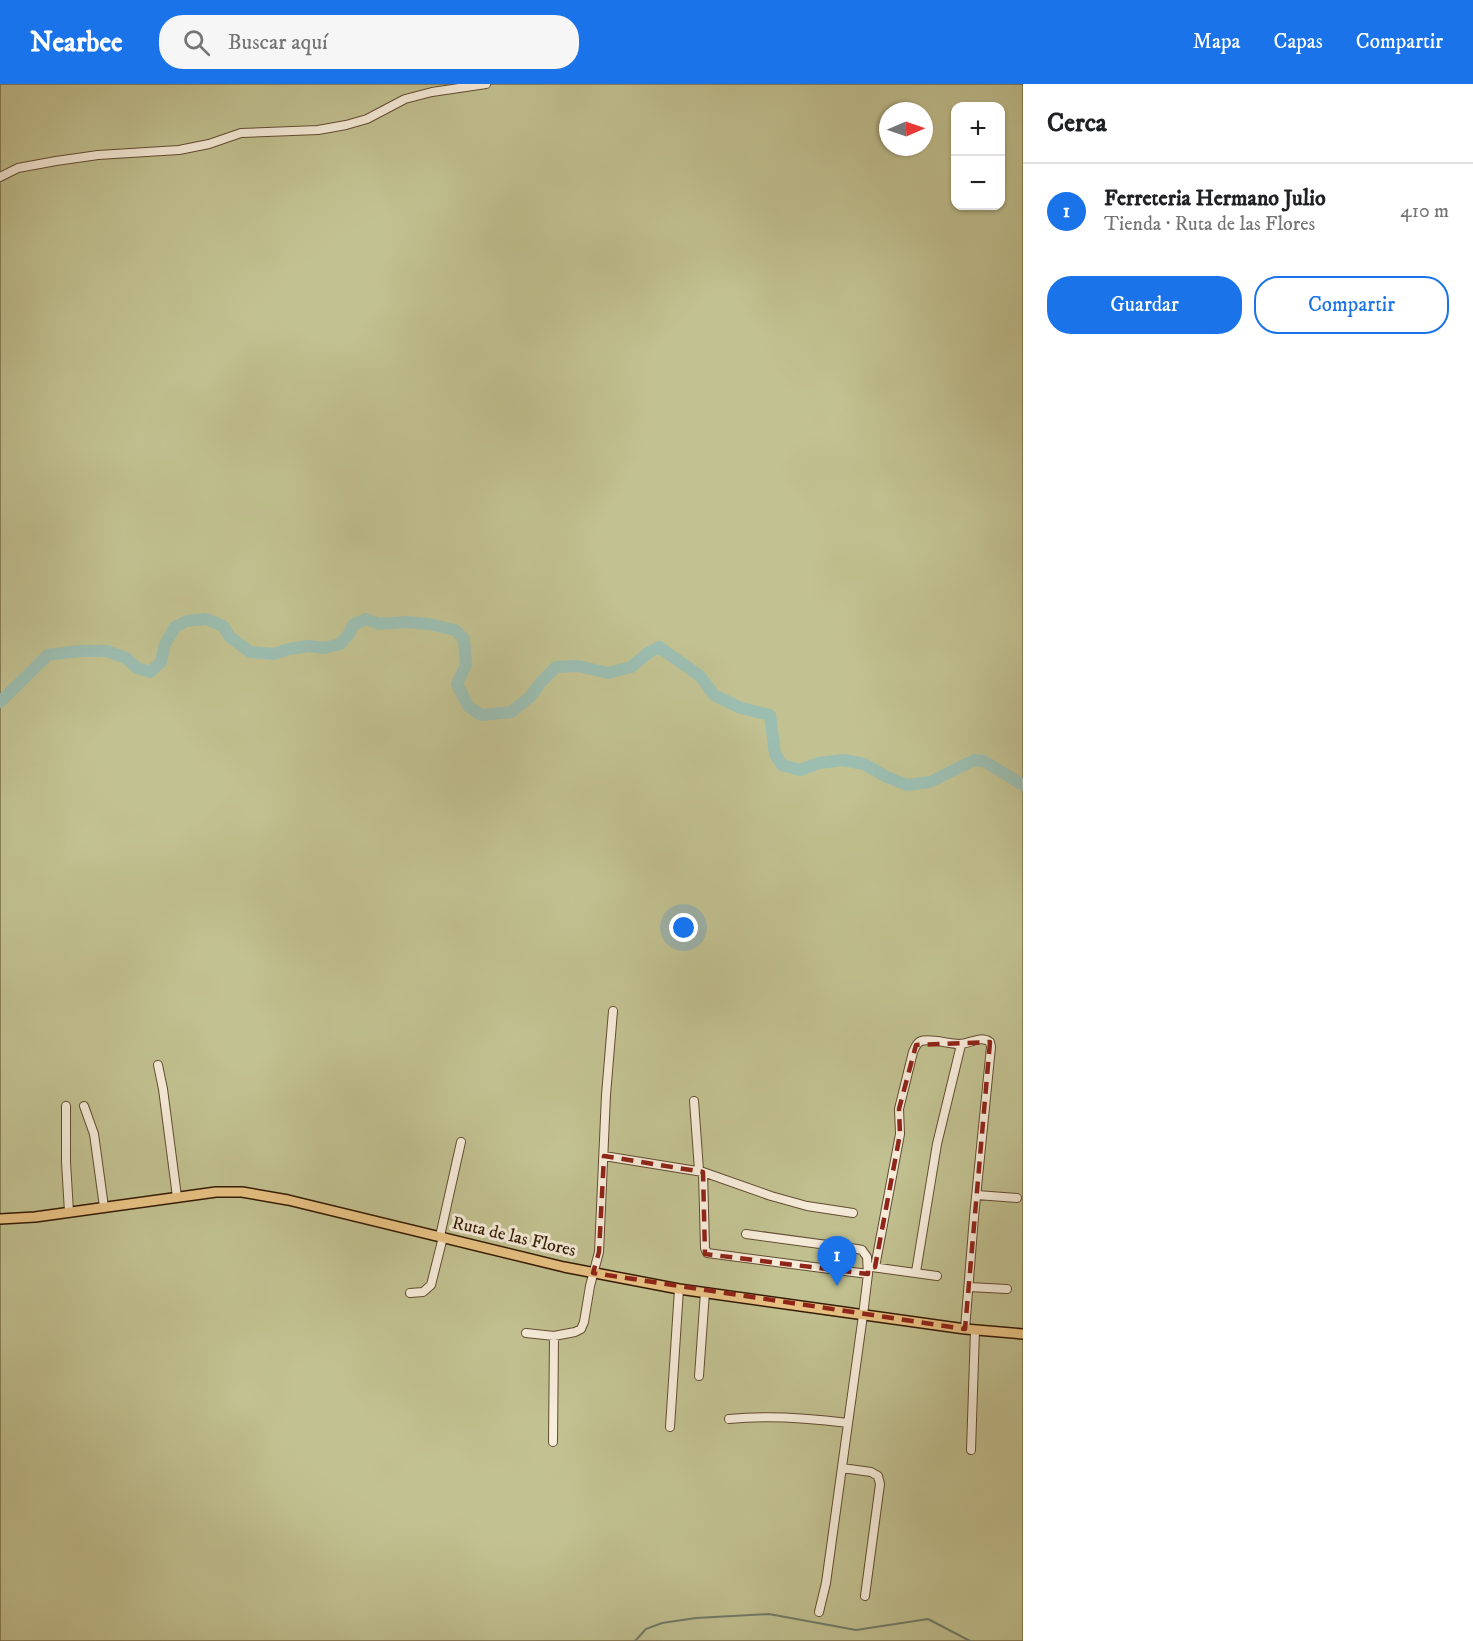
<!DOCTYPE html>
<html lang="es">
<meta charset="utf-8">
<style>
:root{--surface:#fff;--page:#f6f6f6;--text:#202124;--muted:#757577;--line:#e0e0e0;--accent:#1a73e8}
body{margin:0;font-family:"IM FELL DW Pica",serif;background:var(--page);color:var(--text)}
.controls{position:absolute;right:18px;top:18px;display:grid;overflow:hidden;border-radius:12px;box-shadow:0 2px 4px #0004}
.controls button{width:54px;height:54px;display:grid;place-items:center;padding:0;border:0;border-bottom:2px solid var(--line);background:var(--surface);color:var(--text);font:30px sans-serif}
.compass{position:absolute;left:879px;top:18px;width:54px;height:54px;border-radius:50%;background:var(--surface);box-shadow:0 2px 4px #0004;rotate:88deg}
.you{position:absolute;left:684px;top:844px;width:21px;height:21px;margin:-15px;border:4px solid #fff;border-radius:50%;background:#1a73e8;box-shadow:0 0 0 9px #1a73e833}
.badge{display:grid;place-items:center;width:39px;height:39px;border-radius:50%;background:var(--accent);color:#fff;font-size:20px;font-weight:700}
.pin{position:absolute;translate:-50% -50px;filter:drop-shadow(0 2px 3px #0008)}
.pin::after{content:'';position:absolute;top:32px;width:21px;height:18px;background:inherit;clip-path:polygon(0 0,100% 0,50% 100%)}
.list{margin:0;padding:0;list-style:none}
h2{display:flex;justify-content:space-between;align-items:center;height:78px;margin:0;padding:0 24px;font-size:26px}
h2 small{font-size:20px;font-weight:400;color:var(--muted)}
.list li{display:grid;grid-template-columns:39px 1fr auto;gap:18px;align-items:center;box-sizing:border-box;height:96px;padding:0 24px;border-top:2px solid var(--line)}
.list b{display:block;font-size:22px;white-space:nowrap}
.list p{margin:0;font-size:20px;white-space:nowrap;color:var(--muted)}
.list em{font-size:20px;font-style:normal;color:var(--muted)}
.actions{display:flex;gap:12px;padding:18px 24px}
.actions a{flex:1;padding:14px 0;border:2px solid var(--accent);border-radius:24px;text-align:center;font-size:21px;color:var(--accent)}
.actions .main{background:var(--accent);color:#fff}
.icon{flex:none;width:33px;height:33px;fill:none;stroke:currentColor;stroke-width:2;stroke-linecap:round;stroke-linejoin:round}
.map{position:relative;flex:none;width:1023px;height:1557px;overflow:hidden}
header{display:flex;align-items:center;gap:36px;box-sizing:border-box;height:84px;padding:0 30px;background:var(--accent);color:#fff}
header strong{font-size:28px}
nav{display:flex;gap:33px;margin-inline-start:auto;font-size:21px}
.search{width:420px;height:54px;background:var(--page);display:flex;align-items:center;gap:15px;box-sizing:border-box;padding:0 21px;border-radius:24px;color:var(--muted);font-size:22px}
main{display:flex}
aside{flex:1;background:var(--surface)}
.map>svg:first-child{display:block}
</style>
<header>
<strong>Nearbee</strong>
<div class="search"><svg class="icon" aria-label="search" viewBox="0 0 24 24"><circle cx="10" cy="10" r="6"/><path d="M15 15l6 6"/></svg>Buscar aquí</div>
<nav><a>Mapa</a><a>Capas</a><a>Compartir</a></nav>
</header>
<main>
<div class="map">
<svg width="1023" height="1557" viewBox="0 0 1023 1557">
<rect width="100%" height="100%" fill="#f2e3c7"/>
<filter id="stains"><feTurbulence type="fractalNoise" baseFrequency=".00333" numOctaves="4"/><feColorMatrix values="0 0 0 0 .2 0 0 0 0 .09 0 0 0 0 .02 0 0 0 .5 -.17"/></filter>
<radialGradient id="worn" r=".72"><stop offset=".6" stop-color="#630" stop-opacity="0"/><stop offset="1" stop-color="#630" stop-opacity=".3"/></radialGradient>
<path fill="#c2c191" stroke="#7a6d48" stroke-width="1.5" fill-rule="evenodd" d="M0 0H1023V1557H0ZM956 22H1000V122H956ZM888 27H924V63H888Z"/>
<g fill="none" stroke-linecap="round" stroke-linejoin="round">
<path stroke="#727c6a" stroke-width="2" d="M635 1557 646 1545 662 1539 696 1534 769 1530 856 1546 928 1535 970 1557"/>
<path stroke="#9cbeb1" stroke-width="12" d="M0 618 48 571 80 567H107L126 574 137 584 150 588 161 578 165 560 175 543 187 537 206 535 223 542 230 553 250 568 274 570 289 565 309 562 324 564 340 560 349 550 353 541 366 535 379 540 406 538 428 540 455 546 464 555 466 581 457 600 468 622 481 631 511 628 530 613 541 598 556 583 578 582 608 589 631 583 648 569 659 563 700 592 714 611 741 624 770 631 775 670 782 681 800 686 819 679 843 676 864 680 887 693 907 701 930 698 974 676 984 677 1023 701"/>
<defs>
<path id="minor" d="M0 93 18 84 56 77 98 71 179 66 209 60 241 49 318 46 346 41 367 35 405 15 432 8 486 0
M158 981 163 1005 177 1113
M694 1017 699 1086
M66 1022V1078L69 1128
M84 1022 94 1050 104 1123
M604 1072 703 1088 705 1164 707 1169 868 1190
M703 1088 771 1112 807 1122 853 1129
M977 1111 1017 1114
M746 1150 857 1165 862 1166 867 1173 868 1190 863 1231 826 1499 819 1528
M440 1152 461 1058
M872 1183 937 1192
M875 1183 900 1050 899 1025 913 968C915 964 916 959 921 957 930 954 949 960 959 960 970 960 980 951 990 958L991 963 974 1133 965 1245
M916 1188 937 1060 961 961
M969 1203 1007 1205
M410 1209 423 1208 431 1201 443 1153
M526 1249 554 1252 575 1248 581 1245 584 1238 590 1202 599 1168 606 1011 613 927
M699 1292 705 1208
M729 1335C769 1331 808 1334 848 1339
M670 1343 679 1205
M553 1358 554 1252
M971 1366 975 1246
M842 1384 871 1388 878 1392 880 1400 865 1512"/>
<path id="major" d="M0 1135 35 1133 216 1108H242L288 1116 564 1183 679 1205 965 1245 1023 1250"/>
</defs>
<use href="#minor" stroke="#624c32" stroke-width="10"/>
<use href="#major" stroke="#321900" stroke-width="12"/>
<use href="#minor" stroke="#f7eddb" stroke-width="8"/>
<use href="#major" stroke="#e9c284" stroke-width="9"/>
</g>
<path fill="none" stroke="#8f2418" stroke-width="4.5" stroke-dasharray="12 8" stroke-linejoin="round" d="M990 958 965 1245 593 1189 599 1168 604 1072 703 1088 705 1170 868 1190V1184L875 1183 900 1050 899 1025 916 961Z"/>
<g text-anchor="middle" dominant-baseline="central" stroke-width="6" stroke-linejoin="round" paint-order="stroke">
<g font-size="18" fill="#321900" stroke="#f7eddb">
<text transform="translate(514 1153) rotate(13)">Ruta de las Flores</text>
</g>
</g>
<rect width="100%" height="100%" filter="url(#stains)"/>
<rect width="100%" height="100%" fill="url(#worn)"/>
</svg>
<div class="controls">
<button>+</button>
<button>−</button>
</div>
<svg class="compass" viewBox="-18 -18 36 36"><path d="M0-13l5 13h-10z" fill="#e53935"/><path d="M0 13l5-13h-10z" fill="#757577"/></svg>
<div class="you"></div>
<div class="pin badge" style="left:837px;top:1202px">1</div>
</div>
<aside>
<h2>Cerca<small></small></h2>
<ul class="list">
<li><span class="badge">1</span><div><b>Ferreteria Hermano Julio</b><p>Tienda · Ruta de las Flores</p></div><em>410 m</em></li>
</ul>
<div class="actions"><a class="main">Guardar</a><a>Compartir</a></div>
</aside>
</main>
